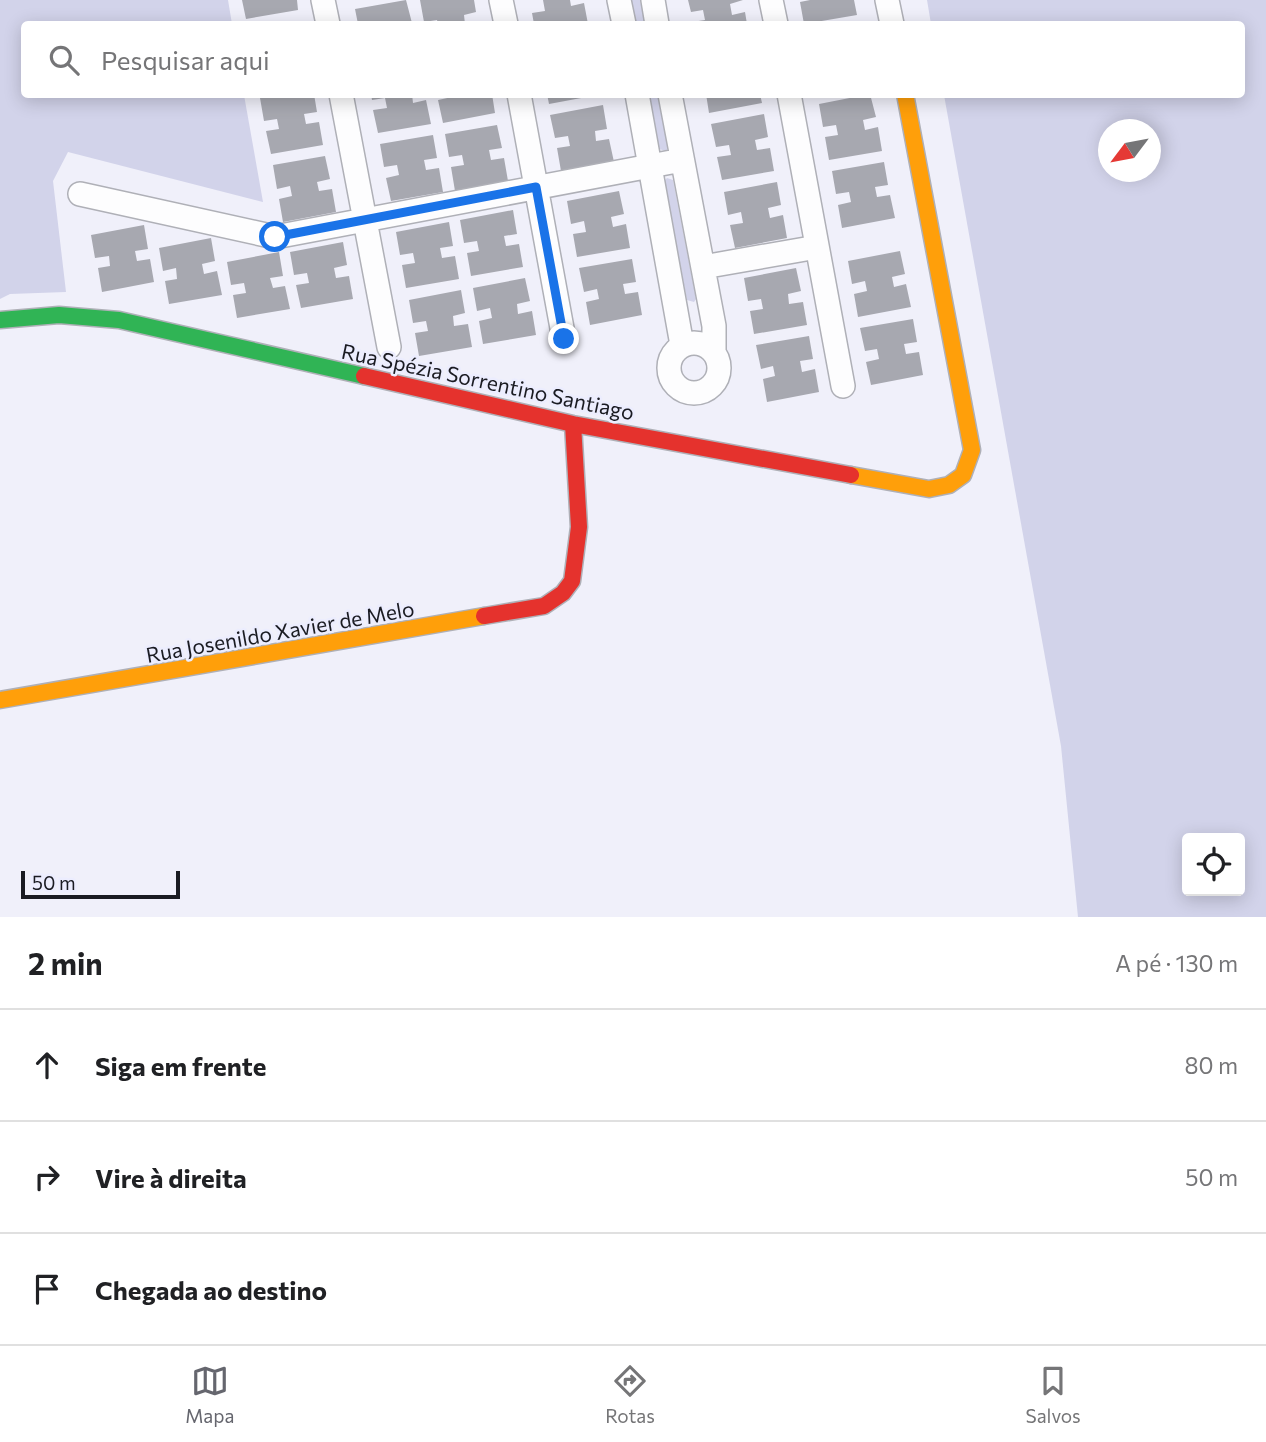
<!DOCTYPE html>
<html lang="pt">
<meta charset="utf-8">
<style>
:root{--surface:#fff;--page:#f2f2f2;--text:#202124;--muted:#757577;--line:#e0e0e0;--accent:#65666e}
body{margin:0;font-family:Commissioner,sans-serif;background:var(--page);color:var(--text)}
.controls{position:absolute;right:21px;bottom:21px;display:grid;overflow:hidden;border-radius:7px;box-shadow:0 4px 18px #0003}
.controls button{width:63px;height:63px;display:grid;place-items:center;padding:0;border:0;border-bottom:2px solid var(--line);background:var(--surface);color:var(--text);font:35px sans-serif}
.compass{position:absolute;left:1098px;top:119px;width:63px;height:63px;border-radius:50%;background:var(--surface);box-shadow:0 4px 18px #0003;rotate:238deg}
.scale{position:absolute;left:21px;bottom:18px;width:159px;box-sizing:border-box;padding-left:7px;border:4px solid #1a1b22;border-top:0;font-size:19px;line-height:24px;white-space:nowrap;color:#1a1b22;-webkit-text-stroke:5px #ecedfe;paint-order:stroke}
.stop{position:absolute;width:21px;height:21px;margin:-16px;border:5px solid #1a73e8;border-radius:50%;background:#fff}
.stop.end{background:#1a73e8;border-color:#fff;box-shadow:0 2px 7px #0008}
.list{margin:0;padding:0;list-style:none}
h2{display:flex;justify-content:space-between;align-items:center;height:91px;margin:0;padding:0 28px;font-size:30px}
h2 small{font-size:23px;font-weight:400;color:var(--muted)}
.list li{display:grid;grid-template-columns:46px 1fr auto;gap:21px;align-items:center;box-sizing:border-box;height:112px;padding:0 28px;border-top:2px solid var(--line)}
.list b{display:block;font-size:26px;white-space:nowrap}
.list em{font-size:23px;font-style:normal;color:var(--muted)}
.icon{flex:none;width:38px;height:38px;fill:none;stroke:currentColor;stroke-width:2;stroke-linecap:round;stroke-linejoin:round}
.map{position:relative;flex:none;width:1266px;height:917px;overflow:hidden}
.search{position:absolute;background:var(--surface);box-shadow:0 4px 18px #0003;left:21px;right:21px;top:21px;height:77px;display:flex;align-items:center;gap:18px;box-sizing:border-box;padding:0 24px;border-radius:7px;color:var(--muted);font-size:26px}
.sheet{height:427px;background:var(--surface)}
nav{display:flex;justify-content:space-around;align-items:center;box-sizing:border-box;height:98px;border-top:2px solid var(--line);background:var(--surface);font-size:19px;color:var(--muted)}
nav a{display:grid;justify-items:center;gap:4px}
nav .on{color:var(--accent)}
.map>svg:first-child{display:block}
</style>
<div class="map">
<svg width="1266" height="917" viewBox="0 0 1266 917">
<rect width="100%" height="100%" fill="#f0f0fa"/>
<path fill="#d2d3ea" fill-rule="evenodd" d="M0 0H228L232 24H24V94L244 95 263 202 68 152 53 181 66 292 10 294 0 299Z
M631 0H640L645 24H635Z
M927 0H1266V917H1078L1061 746 944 95 1242 94V24H931ZM1108 130H1150V172H1108ZM1187 838H1240V891H1187Z
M648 95H658L668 148 666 151 659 149Z
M667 178 673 180 696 299 694 302 687 300 664 181Z"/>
<path fill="#a7a8b0" d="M242 0H297L298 10 246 19Z
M406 0 412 23 358 24 355 9Z
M420 0H474L476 12 464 15 465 24H438L437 20 424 22Z
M543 0H570L571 6 584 3 588 24H534L532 13 545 11Z
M688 0H743L730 4 732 15 745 12 747 24H693L692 22 705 20 703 10 691 12Z
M810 0H854L857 15 804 24 800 2Z
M279 94H314L317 112 304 114 306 124 319 122 323 145 271 154 266 131 279 129 277 119 264 121 260 98Z
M371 94H412L413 103 426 100 431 124 378 133 373 110 387 108 385 98 372 100Z
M451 94H492L495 113 443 123 438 100 452 97Z
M547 94H592V96L549 104Z
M706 94H760L762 103 709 113Z
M870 94 876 117 863 120 865 130 878 127 882 151 829 160 825 137 838 135 836 125 823 127 819 104Z
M603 105 607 129 595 131 596 141 609 139 614 162 561 171 557 148 570 146 568 136 555 138 550 115Z
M764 114 768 137 755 140 757 150 770 148 774 171 722 180 717 157 731 155 729 145 716 147 711 124Z
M497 125 502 148 489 150 491 160 504 158 508 181 455 191 451 167 464 165 462 155 449 157 445 134Z
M433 135 437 158 424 160 426 170 439 168 443 192 391 201 386 178 399 175 397 165 384 167 380 144Z
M325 156 330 179 317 182 319 191 332 189 336 212 283 222 279 199 292 196 290 186 277 189 273 165Z
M884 162 888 185 875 187 877 197 890 195 895 218 842 228 838 205 851 202 849 192 836 194 832 171Z
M777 182 781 205 768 208 770 218 783 215 787 238 735 248 730 225 743 223 741 212 728 215 724 192Z
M619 191 624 214 611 217 613 227 626 224 630 248 577 257 573 234 586 232 584 221 571 224 567 201Z
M513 210 517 234 504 236 506 246 519 244 523 267 471 276 467 253 479 251 477 241 464 243 460 220Z
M449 222 453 246 440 248 442 258 455 256 459 279 406 288 402 265 415 263 413 253 400 255 396 232Z
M144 225 148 249 135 251 137 261 150 259 154 282 102 292 98 268 110 266 109 256 95 258 91 235Z
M211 238 215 261 202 264 204 274 217 271 222 295 169 304 165 281 177 279 176 268 163 271 159 248Z
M343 242 347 265 334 268 336 278 349 276 353 299 301 308 296 285 309 283 307 273 294 275 290 252Z
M900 251 905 274 892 277 894 287 906 284 911 307 858 317 854 294 867 291 865 281 852 284 848 261Z
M279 252 283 276 270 278 273 288 285 286 290 309 237 318 233 295 246 293 244 283 231 285 227 262Z
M632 259 636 282 623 284 625 294 638 292 642 315 590 325 586 302 599 299 597 289 584 292 579 268Z
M796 268 801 291 788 294 789 304 803 302 807 325 754 334 750 311 763 309 761 299 748 301 744 278Z
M525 278 530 301 517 304 518 314 532 311 536 335 483 344 479 321 492 318 490 308 477 311 473 288Z
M461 290 465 313 453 316 454 326 468 324 472 347 419 356 415 333 428 331 426 321 413 323 409 300Z
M913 319 917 342 904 344 906 354 919 352 923 375 871 385 866 362 879 359 877 349 865 351 860 328Z
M809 336 813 359 800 361 802 372 815 369 819 392 767 402 763 379 775 376 773 366 761 369 756 345Z"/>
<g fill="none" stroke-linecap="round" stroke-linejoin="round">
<defs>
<path id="street" d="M323 0 328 24
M501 0 506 24
M619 0 624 24
M653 0 657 24
M771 0 776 24
M887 0 892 24
M341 94 389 347
M519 94 564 339
M637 94 682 345
M670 94 714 326V353
M789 94 843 386
M80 194 275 237 682 160
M703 267 817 247
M669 368a25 25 0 1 1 50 0a25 25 0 1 1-50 0Z"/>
<path id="fast" d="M0 320 59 315 119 320 364 376"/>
<path id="slow" d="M851 475 929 489 949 485 963 475 972 450 905 94
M0 700 484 616"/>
<path id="jam" d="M364 376 573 424 851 475
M484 616 544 606 563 593 572 581 579 527 573 424"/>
</defs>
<use href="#street" stroke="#afb0b7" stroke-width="26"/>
<use href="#fast" stroke="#afb0b7" stroke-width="19"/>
<use href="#slow" stroke="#afb0b7" stroke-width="19"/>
<use href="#jam" stroke="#afb0b7" stroke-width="19"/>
<use href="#street" stroke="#fdfdfe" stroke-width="23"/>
<use href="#fast" stroke="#30b455" stroke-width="16"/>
<use href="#slow" stroke="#ff9f0a" stroke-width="16"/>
<use href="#jam" stroke="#e5322d" stroke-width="16"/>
</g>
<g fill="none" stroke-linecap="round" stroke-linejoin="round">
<path stroke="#1a73e8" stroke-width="9" d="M275 237 536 187 564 339"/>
</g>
<g text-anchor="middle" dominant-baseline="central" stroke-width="5" stroke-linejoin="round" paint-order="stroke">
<g font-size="21" fill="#1a1b22" stroke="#ecedfe">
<text transform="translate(488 381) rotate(12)">Rua Spézia Sorrentino Santiago</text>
<text transform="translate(280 631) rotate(-10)">Rua Josenildo Xavier de Melo</text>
</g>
</g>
</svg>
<div class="controls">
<button><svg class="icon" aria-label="locate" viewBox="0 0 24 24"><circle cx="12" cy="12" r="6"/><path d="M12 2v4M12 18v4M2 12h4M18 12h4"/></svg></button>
</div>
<svg class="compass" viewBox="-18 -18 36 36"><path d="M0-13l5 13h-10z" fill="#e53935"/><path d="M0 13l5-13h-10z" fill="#757577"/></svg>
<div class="scale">50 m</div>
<div class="stop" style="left:275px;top:237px"></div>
<div class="stop end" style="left:564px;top:339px"></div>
<div class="search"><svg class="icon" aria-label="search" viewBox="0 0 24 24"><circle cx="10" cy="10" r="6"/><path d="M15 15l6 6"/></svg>Pesquisar aqui</div>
</div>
<section class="sheet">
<h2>2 min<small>A pé · 130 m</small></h2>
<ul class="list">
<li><svg class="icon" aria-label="ahead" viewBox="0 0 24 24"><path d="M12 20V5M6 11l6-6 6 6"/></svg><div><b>Siga em frente</b></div><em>80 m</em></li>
<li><svg class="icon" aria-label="right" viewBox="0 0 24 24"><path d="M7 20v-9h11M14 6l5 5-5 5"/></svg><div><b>Vire à direita</b></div><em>50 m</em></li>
<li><svg class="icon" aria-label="arrive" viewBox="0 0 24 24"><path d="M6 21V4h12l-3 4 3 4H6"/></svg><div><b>Chegada ao destino</b></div></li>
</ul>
</section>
<nav>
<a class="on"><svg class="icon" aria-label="map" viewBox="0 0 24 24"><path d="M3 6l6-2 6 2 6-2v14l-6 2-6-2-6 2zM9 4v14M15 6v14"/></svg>Mapa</a>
<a><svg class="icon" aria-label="directions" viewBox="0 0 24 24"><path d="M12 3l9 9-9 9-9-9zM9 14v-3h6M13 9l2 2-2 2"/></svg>Rotas</a>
<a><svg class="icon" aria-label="saved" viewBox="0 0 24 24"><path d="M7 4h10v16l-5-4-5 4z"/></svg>Salvos</a>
</nav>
